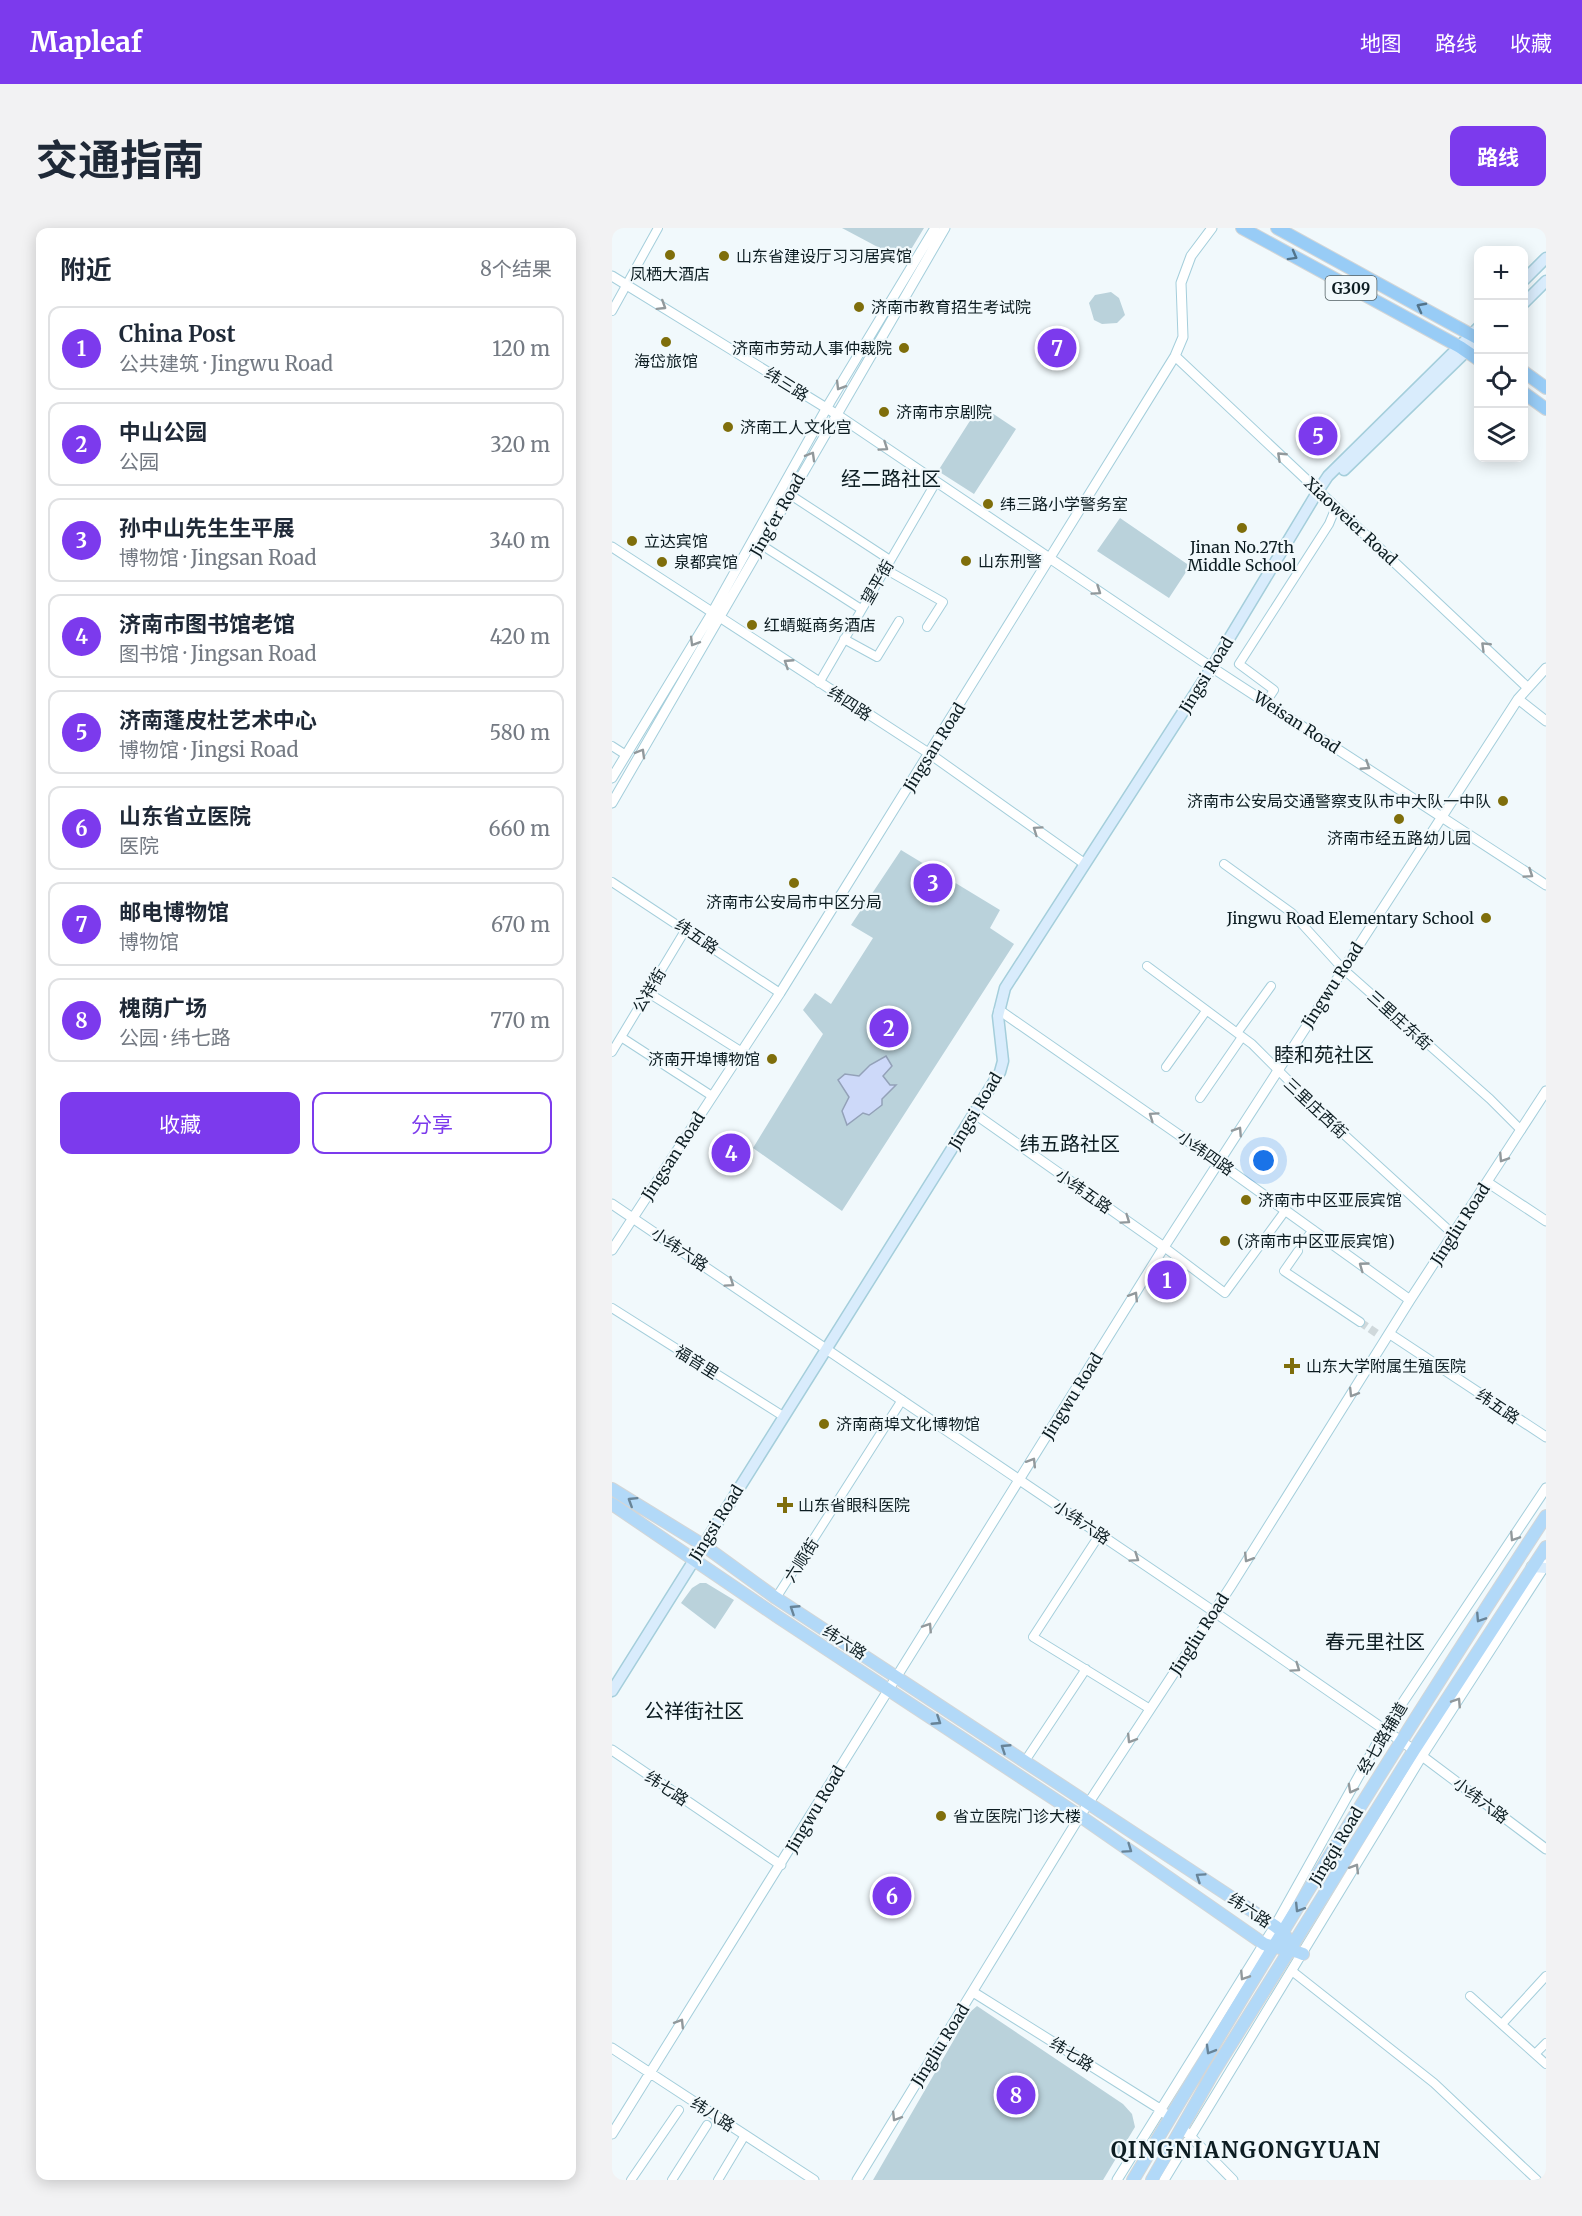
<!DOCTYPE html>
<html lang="zh">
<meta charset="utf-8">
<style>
:root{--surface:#fff;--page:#f2f2f3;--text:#1f2937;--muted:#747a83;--line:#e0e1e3;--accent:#7c3aed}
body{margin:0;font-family:Merriweather,"Noto Sans SC",serif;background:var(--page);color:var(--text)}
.controls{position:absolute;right:18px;top:18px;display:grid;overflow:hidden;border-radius:12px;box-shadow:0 3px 15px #0003}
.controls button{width:54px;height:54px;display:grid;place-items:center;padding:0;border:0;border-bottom:2px solid var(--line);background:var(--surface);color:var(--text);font:30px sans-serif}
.you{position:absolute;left:652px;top:933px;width:21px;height:21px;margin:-15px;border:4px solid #fff;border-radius:50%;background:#1a73e8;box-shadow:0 0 0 9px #1a73e833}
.badge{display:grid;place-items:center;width:39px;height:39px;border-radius:50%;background:var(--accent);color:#fff;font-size:20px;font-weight:700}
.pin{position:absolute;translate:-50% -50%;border:3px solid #fff;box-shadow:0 2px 6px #0006}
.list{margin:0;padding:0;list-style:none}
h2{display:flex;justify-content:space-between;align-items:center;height:78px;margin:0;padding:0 24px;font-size:26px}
h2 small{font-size:20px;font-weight:400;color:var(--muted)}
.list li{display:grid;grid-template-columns:39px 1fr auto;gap:18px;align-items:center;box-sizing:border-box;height:84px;margin:0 12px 12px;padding:0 12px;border:2px solid var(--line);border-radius:12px}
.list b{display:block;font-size:22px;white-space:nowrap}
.list p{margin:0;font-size:20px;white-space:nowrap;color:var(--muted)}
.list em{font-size:20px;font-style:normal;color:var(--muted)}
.actions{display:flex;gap:12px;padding:18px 24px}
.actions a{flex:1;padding:14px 0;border:2px solid var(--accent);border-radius:12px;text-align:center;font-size:21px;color:var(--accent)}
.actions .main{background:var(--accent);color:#fff}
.icon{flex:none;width:33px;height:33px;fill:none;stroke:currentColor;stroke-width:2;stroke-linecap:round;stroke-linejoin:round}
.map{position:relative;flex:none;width:934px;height:1952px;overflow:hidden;border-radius:12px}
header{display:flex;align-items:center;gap:36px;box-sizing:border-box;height:84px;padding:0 30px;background:var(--accent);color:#fff}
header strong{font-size:28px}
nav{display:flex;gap:33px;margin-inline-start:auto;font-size:21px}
.intro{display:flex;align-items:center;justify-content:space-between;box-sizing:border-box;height:144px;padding:0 36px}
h1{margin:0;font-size:42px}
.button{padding:15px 27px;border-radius:12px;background:var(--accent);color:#fff;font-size:21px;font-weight:700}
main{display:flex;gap:36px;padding:0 36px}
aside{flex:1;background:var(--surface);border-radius:12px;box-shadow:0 3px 15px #0003}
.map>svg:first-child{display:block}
</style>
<header>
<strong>Mapleaf</strong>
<nav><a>地图</a><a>路线</a><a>收藏</a></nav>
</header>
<div class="intro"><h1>交通指南</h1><a class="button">路线</a></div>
<main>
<aside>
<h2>附近<small>8个结果</small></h2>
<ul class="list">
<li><span class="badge">1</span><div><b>China Post</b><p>公共建筑 · Jingwu Road</p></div><em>120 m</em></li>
<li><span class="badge">2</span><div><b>中山公园</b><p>公园</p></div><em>320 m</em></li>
<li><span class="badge">3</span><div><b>孙中山先生生平展</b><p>博物馆 · Jingsan Road</p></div><em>340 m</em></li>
<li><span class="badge">4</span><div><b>济南市图书馆老馆</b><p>图书馆 · Jingsan Road</p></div><em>420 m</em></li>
<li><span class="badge">5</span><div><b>济南蓬皮杜艺术中心</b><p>博物馆 · Jingsi Road</p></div><em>580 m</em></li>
<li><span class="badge">6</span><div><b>山东省立医院</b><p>医院</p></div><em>660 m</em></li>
<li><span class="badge">7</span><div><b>邮电博物馆</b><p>博物馆</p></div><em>670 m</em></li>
<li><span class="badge">8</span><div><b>槐荫广场</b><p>公园 · 纬七路</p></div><em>770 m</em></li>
</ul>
<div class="actions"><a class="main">收藏</a><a>分享</a></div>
</aside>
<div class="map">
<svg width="934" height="1952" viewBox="0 0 934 1952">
<rect width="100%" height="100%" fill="#f1f9fc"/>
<path fill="#bad2db" d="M230 0H312L292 33Z
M499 64 507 70 513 87 505 95 490 96 482 92 477 75 483 67Z
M368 177 404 201 362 266 326 243Z
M508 290 578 338 557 370 485 323Z
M289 622 388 682 378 700 402 716 230 983 141 920 211 806 191 782 203 765 219 776 261 710 239 697Z
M88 1355H94L122 1372 103 1401 69 1375 80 1360Z
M365 1778 511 1876 520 1886 523 1899 491 1952H261L358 1784Z"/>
<path fill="#cdd9f9" stroke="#93a1b8" stroke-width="1.5" d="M274 828 280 838 271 848 278 857H284L270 871V877L257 887 251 885 235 897 230 883 237 869 226 852 233 846 247 848 258 837Z"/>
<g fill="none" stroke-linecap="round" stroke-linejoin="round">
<path stroke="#cfd8db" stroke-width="8" stroke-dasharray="8 4" stroke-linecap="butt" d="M748 1094 767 1107"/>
<defs>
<path id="minor" d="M0 83 46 0
M177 266 278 332
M148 316 249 381
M273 341 331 374 315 399
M232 411 265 429 287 393
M207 455 324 254
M654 474 662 462 627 436 717 296 724 279
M0 518 14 527
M612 636 680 685 730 740 878 871 909 902
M0 654 168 765
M535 738 640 816 714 890 841 1006
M35 764 130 824
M625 805 659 758
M9 809 100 868
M0 824 74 701
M554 839 594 783
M588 870 630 809
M694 1011 701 1002
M552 1019 613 1065 673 983
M686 1023 672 1043 748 1094
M0 1080 171 1188
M488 1306 421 1409 538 1481
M164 1370 290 1172
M413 1533 474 1441
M680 1743 822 1855 925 1952
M858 1768 934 1836
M890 1796 934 1748
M923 1826 934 1815
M19 1952 67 1882
M60 1952 95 1897
M106 1952 133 1907"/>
<path id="tertiary" d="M0 48 224 186 590 433 934 657
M563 128 915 459
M0 319 318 526 473 636
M906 471 934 493
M0 550 100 385 218 174 323 0
M0 575 333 0
M387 782 606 934 798 1072
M363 886 552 1019
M875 954 934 993
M0 976 601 1383 802 1522 934 1621
M0 1022 168 765 563 128 571 109 569 55 579 28 600 0
M778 1106 934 1209
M0 1522 169 1637
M361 1764 548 1881 558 1890
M0 1820 202 1952
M574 1904 621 1952
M0 1906 552 1019 906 471 934 440
M245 1952 468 1588 619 1358 798 1072 934 863
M505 1952 663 1698 773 1501 934 1260
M552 1952 810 1528 934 1336"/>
<path id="secondary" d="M912 52 934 30
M912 75 934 53
M732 242 867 111
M920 1339 934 1340
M0 1463 388 844 391 833 386 788 393 760 600 439 706 263 716 248 867 99"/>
<path id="primary" d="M0 1261 91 1317 164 1370 663 1698 672 1705 680 1720
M0 1276 166 1389 468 1588 652 1716C666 1721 678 1720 691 1726
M521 1952C654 1728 791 1506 934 1288
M540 1952 601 1845 802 1522 934 1319"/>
<path id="trunk" d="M630 0 848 119 867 132
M665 0 867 111
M912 144 934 160
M912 165 934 181"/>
</defs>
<use href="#minor" stroke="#a4cedb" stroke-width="10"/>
<use href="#tertiary" stroke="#a4cedb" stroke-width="11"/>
<use href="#secondary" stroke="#a4cedb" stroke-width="13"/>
<use href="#primary" stroke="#d3d6d7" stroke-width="14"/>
<use href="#trunk" stroke="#d3d6d7" stroke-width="14"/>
<use href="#minor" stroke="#fff" stroke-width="8"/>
<use href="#tertiary" stroke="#fff" stroke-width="9"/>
<use href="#secondary" stroke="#d9ecfc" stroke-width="10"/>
<use href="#primary" stroke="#b2d9f8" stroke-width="12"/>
<use href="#trunk" stroke="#98ccf6" stroke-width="12"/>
</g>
<defs><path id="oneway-chevron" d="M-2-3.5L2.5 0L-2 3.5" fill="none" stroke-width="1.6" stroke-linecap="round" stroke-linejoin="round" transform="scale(1.5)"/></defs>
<g stroke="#52748c">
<use href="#oneway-chevron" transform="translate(681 28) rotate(29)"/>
<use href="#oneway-chevron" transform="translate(809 79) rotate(-152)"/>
</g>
<g stroke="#92999c">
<use href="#oneway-chevron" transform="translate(50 78) rotate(32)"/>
<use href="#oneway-chevron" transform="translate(228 158) rotate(121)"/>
<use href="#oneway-chevron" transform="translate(272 219) rotate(34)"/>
<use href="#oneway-chevron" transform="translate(199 228) rotate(-60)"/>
<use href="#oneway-chevron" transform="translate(669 228) rotate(-137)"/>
<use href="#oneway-chevron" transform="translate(485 363) rotate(34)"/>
<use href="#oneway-chevron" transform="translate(82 414) rotate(121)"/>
<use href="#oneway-chevron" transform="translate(873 418) rotate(-136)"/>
<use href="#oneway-chevron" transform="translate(176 435) rotate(-147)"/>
<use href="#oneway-chevron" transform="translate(29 525) rotate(-60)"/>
<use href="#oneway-chevron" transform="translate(754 538) rotate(33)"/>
<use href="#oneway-chevron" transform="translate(425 602) rotate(-145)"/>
<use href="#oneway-chevron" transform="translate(917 646) rotate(34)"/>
<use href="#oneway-chevron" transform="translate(541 888) rotate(-145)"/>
<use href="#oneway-chevron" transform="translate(626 903) rotate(-57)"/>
<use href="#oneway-chevron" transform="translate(891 930) rotate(123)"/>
<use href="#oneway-chevron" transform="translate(514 992) rotate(35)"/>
<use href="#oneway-chevron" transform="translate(751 1038) rotate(-144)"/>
<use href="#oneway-chevron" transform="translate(118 1055) rotate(34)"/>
<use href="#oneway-chevron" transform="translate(522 1068) rotate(-58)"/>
<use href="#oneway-chevron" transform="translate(741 1165) rotate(122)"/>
<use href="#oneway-chevron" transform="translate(420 1234) rotate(-58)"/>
<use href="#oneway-chevron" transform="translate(902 1309) rotate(123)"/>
<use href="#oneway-chevron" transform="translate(523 1330) rotate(34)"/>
<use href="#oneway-chevron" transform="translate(636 1330) rotate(122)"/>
<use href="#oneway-chevron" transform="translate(316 1399) rotate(-57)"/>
<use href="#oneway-chevron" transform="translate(684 1440) rotate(35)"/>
<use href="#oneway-chevron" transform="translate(845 1474) rotate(-57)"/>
<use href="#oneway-chevron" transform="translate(519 1511) rotate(122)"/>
<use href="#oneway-chevron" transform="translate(740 1561) rotate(119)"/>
<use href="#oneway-chevron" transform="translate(743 1640) rotate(-59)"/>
<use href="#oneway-chevron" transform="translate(632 1748) rotate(123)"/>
<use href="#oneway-chevron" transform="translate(68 1795) rotate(-58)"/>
<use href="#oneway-chevron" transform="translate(284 1889) rotate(122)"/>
</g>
<g stroke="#688498">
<use href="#oneway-chevron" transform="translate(20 1273) rotate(-148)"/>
<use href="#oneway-chevron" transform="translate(182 1381) rotate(-147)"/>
<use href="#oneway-chevron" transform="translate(868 1390) rotate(123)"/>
<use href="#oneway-chevron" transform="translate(325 1493) rotate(33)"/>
<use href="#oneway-chevron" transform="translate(393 1520) rotate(-147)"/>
<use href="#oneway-chevron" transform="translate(516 1621) rotate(35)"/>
<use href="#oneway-chevron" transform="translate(588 1649) rotate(-146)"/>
<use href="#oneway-chevron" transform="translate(687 1680) rotate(122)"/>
<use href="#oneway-chevron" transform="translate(598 1822) rotate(120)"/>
</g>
<g fill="#7f6e0b" stroke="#f1f9fc" stroke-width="2">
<circle cx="58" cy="27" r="6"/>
<circle cx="112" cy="28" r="6"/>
<circle cx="247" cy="79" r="6"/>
<circle cx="54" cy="114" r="6"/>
<circle cx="292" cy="120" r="6"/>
<circle cx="272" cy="184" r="6"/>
<circle cx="116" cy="199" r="6"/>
<circle cx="376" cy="276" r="6"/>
<circle cx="630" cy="300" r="6"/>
<circle cx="20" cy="313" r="6"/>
<circle cx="354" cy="333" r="6"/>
<circle cx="50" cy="334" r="6"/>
<circle cx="140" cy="397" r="6"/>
<circle cx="891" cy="573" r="6"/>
<circle cx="787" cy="591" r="6"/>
<circle cx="182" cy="655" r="6"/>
<circle cx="874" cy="690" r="6"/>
<circle cx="160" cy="831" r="6"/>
<circle cx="634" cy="972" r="6"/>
<circle cx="613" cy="1013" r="6"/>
<path d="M677 1129h6v6h6v6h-6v6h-6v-6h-6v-6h6z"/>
<circle cx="212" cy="1196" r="6"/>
<path d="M170 1268h6v6h6v6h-6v6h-6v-6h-6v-6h6z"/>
<circle cx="329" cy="1588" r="6"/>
</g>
<g text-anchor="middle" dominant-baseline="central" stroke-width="4.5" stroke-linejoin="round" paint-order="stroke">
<rect fill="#f1f9fc" stroke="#515f63" stroke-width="1.5" x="713.5" y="48" width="51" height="24" rx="4.5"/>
<g font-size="15" font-weight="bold" fill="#0d1d22">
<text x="739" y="60">G309</text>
</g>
<g font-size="16" fill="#0d1d22" stroke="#f1f9fc" text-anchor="start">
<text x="124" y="28">山东省建设厅习习居宾馆</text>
<text x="58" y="46" text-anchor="middle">凤栖大酒店</text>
<text x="259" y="79">济南市教育招生考试院</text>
<text x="280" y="120" text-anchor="end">济南市劳动人事仲裁院</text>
<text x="54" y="133" text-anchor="middle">海岱旅馆</text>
<text x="284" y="184">济南市京剧院</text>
<text x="128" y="199">济南工人文化宫</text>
<text x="388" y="276">纬三路小学警务室</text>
<text x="32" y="313">立达宾馆</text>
<text x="630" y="319" text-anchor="middle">Jinan No.27th<tspan x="630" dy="18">Middle School</tspan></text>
<text x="366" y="333">山东刑警</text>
<text x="62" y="334">泉都宾馆</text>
<text x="152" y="397">红蜻蜓商务酒店</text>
<text x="879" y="573" text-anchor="end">济南市公安局交通警察支队市中大队一中队</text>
<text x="787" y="610" text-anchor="middle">济南市经五路幼儿园</text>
<text x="182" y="674" text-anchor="middle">济南市公安局市中区分局</text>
<text x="862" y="690" text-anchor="end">Jingwu Road Elementary School</text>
<text x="148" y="831" text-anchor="end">济南开埠博物馆</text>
<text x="646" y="972">济南市中区亚辰宾馆</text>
<text x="625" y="1013">(济南市中区亚辰宾馆)</text>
<text x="694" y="1138">山东大学附属生殖医院</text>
<text x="224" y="1196">济南商埠文化博物馆</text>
<text x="186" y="1277">山东省眼科医院</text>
<text x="341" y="1588">省立医院门诊大楼</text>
</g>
<g font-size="16" fill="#0d1d22" stroke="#f1f9fc">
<text transform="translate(175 156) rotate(32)">纬三路</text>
<text transform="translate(165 287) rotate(-60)">Jing'er Road</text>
<text transform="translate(739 293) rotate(43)">Xiaoweier Road</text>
<text transform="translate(265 354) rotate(-60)">望平街</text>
<text transform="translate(594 447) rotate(-58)">Jingsi Road</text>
<text transform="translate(238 475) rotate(33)">纬四路</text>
<text transform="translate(685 494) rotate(33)">Weisan Road</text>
<text transform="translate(322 519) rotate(-58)">Jingsan Road</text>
<text transform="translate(85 708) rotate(34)">纬五路</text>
<text transform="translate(720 757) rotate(-57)">Jingwu Road</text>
<text transform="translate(37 762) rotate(-59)">公祥街</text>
<text transform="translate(788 792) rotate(42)">三里庄东街</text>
<text transform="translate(704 880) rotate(43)">三里庄西街</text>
<text transform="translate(363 883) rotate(-59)">Jingsi Road</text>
<text transform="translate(594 925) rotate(35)">小纬四路</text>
<text transform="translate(61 928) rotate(-57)">Jingsan Road</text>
<text transform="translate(472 963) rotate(35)">小纬五路</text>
<text transform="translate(848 996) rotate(-57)">Jingliu Road</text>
<text transform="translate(68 1021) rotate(34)">小纬六路</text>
<text transform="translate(85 1134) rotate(32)">福音里</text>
<text transform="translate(460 1168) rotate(-58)">Jingwu Road</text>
<text transform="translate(886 1178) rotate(34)">纬五路</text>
<text transform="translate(470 1294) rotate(34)">小纬六路</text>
<text transform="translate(104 1295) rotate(-58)">Jingsi Road</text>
<text transform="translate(189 1332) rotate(-57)">六顺街</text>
<text transform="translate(587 1406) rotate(-57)">Jingliu Road</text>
<text transform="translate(233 1414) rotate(33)">纬六路</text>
<text transform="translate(770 1510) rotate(-59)">经七路辅道</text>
<text transform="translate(55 1560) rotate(34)">纬七路</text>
<text transform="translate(869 1572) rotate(37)">小纬六路</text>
<text transform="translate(203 1581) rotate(-59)">Jingwu Road</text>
<text transform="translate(724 1618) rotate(-59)">Jingqi Road</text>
<text transform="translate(638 1682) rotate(34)">纬六路</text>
<text transform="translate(328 1817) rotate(-58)">Jingliu Road</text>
<text transform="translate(460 1826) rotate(32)">纬七路</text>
<text transform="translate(101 1886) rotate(33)">纬八路</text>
</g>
<g font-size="20" fill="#0d1d22" stroke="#f1f9fc">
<text x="279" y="250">经二路社区</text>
<text x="712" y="826">睦和苑社区</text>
<text x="458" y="915">纬五路社区</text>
<text x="763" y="1413">春元里社区</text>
<text x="82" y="1482">公祥街社区</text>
</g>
<g font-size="22" font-weight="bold" letter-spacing="1.5" fill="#0d1d22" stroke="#f1f9fc">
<text x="634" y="1922">QINGNIANGONGYUAN</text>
</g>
</g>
</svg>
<div class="controls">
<button>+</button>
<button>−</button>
<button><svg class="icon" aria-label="locate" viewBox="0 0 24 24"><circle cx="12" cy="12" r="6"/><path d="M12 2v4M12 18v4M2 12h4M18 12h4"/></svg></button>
<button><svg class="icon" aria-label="layers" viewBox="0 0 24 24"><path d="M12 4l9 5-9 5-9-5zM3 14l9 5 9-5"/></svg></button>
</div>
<div class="you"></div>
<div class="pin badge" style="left:555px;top:1052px">1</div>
<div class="pin badge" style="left:277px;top:800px">2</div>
<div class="pin badge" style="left:321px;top:655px">3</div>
<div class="pin badge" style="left:119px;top:925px">4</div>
<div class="pin badge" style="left:706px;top:208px">5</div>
<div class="pin badge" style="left:280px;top:1668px">6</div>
<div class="pin badge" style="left:445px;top:120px">7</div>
<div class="pin badge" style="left:404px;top:1867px">8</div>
</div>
</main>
